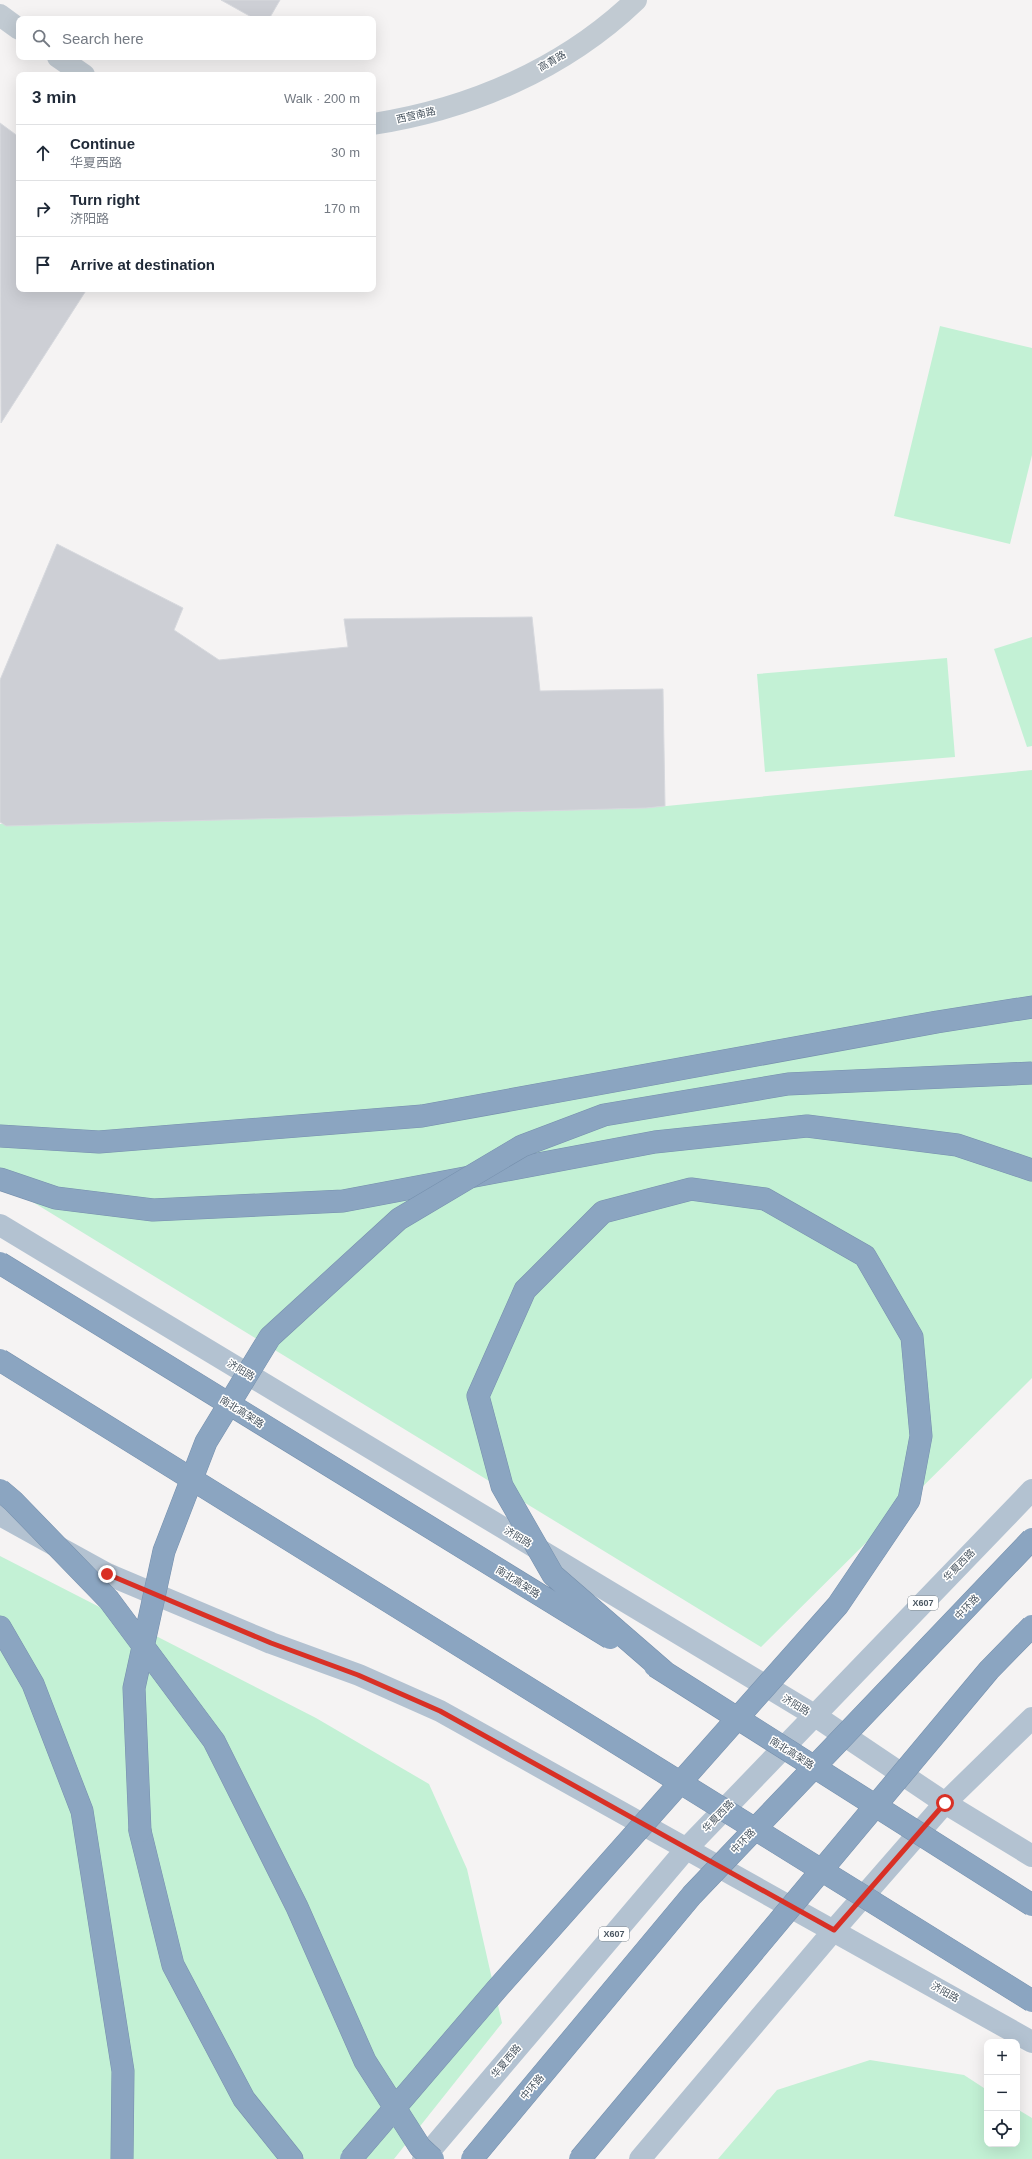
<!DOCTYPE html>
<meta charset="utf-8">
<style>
:root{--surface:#fff;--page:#f6f6f7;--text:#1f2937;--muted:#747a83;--line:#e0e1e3}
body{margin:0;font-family:Arial,"Noto Sans SC",sans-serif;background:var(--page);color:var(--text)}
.controls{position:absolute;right:12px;bottom:12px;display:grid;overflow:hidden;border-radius:8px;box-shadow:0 4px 16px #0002}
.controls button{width:36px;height:36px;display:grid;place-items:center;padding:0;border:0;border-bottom:1px solid var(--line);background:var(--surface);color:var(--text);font:20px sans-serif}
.stop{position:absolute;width:12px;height:12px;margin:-9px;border:3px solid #d93025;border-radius:50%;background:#fff}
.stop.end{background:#d93025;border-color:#fff;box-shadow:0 1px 4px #0008}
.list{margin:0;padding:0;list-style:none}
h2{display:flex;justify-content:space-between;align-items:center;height:52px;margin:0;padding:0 16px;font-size:17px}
h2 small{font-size:13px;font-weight:400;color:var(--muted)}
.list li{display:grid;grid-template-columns:26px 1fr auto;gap:12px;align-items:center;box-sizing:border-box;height:56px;padding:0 16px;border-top:1px solid var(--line)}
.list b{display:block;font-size:15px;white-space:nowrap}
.list p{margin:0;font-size:13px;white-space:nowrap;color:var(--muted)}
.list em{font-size:13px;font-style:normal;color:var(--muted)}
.icon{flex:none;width:22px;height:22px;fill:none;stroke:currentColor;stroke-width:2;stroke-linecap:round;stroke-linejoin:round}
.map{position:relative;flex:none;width:1032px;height:2159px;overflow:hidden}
.search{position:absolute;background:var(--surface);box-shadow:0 4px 16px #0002;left:16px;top:16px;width:360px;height:44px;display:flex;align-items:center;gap:10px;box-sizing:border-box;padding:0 14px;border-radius:8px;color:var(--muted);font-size:15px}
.panel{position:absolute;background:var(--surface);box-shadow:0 4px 16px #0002;left:16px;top:72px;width:360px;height:220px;border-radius:8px}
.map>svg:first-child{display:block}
</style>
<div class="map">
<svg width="1032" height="2159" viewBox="0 0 1032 2159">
<rect width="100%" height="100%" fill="#f5f3f3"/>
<path fill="#c3f1d5" d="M940 326 1032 348V455L1010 544 894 516Z
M1032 637V746L1027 747 994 649Z
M947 658 955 757 765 772 757 674Z
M1032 770V1378L761 1647 0 1182V824L646 808Z
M0 1556 316 1718 429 1784 467 1869 502 2023 394 2159H0Z
M870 2060 964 2075 987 2090V2144H1017V2109L1032 2118V2159H718L777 2090Z"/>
<path fill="#cdcfd5" stroke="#d7d9de" d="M221 0H280L269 19H255Z
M0 123 19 137V289H87L1 423Z
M57 544 183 608 174 630 219 660 348 647 344 619 532 617 540 691 663 689 665 806 646 808 6 826 0 822V680Z"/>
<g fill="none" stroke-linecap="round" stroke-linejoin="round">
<defs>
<path id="highway" d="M0 1136 99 1142 422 1116 937 1022 1032 1007
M0 1179 56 1198 153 1210 343 1201 655 1142 807 1126 957 1145 1032 1170
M0 1627 33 1684 82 1811 123 2071 122 2159
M140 1831 173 1965 244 2099 292 2159"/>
</defs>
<use href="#highway" stroke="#7690ad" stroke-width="23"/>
<path stroke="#c1cad2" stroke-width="22" d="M0 15 19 29
M58 57 84 75
M373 124C470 109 564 69 636 0"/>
<path stroke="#b3c2d1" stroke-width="22" d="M0 1225 814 1715 945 1803 1032 1856
M0 1515 107 1574 271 1643 359 1675 440 1711 1032 2042
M423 2159 687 1848 1032 1490
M640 2159 834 1930 945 1803 1032 1718"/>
<use href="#highway" stroke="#8ba5c1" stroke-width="22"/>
<defs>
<path id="highway-bridge" d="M0 1263 610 1638
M0 1360 1032 2001
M0 1490 13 1501 109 1600 214 1741 297 1907 365 2061 420 2147 433 2159
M655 1666 1032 1905
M140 1831 134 1688 164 1551 206 1442 270 1337 399 1219 522 1146 604 1115 788 1084 1032 1073
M351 2159 496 1990 838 1605 909 1500 921 1436 912 1337 865 1256 765 1199 691 1189 603 1212 525 1290 478 1396 502 1486 553 1575 666 1673
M472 2159 692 1895 1032 1539
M580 2159 989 1670 1032 1626"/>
</defs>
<use href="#highway-bridge" stroke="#7690ad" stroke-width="23" stroke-linecap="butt"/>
<use href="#highway-bridge" stroke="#8ba5c1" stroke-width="22"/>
</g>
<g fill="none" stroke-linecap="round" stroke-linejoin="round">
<path stroke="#d93025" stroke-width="5" d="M107 1574 271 1643 358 1675 440 1711 834 1930 945 1803"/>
</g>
<g text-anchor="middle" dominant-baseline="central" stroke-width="3" stroke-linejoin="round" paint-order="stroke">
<g fill="#fff" stroke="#808990" stroke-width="1">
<rect x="908" y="1596" width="30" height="14" rx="3"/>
<rect x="599" y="1927" width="30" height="14" rx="3"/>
</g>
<g font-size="9" font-weight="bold" fill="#4a5661">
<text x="923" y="1603">X607</text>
<text x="614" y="1934">X607</text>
</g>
<g font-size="10" fill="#4a5661" stroke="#fff">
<text transform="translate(552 61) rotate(-30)">高青路</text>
<text transform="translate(416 115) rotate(-13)">西营南路</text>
<text transform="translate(241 1370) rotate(31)">济阳路</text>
<text transform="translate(242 1412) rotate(32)">南北高架路</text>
<text transform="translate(518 1537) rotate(31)">济阳路</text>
<text transform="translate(959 1565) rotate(-46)">华夏西路</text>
<text transform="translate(518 1582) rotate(32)">南北高架路</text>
<text transform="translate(967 1607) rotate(-46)">中环路</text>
<text transform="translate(796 1705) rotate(31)">济阳路</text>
<text transform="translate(792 1753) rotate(32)">南北高架路</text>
<text transform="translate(718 1816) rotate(-46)">华夏西路</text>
<text transform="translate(743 1841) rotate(-46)">中环路</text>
<text transform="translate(945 1992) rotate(29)">济阳路</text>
<text transform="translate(506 2061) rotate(-50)">华夏西路</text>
<text transform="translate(532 2087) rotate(-50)">中环路</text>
</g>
</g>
</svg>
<div class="controls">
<button>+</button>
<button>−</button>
<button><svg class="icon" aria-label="locate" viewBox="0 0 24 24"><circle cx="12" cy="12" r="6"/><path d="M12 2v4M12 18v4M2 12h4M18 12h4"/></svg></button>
</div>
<div class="stop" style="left:945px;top:1803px"></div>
<div class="stop end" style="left:107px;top:1574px"></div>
<div class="search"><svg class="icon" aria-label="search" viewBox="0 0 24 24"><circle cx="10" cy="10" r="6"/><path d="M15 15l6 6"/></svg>Search here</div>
<section class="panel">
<h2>3 min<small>Walk · 200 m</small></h2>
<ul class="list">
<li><svg class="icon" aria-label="ahead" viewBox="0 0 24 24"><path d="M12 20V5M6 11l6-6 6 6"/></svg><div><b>Continue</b><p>华夏西路</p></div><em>30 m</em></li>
<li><svg class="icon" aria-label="right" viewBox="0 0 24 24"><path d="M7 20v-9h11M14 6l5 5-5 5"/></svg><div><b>Turn right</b><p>济阳路</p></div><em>170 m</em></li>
<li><svg class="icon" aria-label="arrive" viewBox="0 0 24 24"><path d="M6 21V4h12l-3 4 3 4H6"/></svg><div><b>Arrive at destination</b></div></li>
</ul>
</section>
</div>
